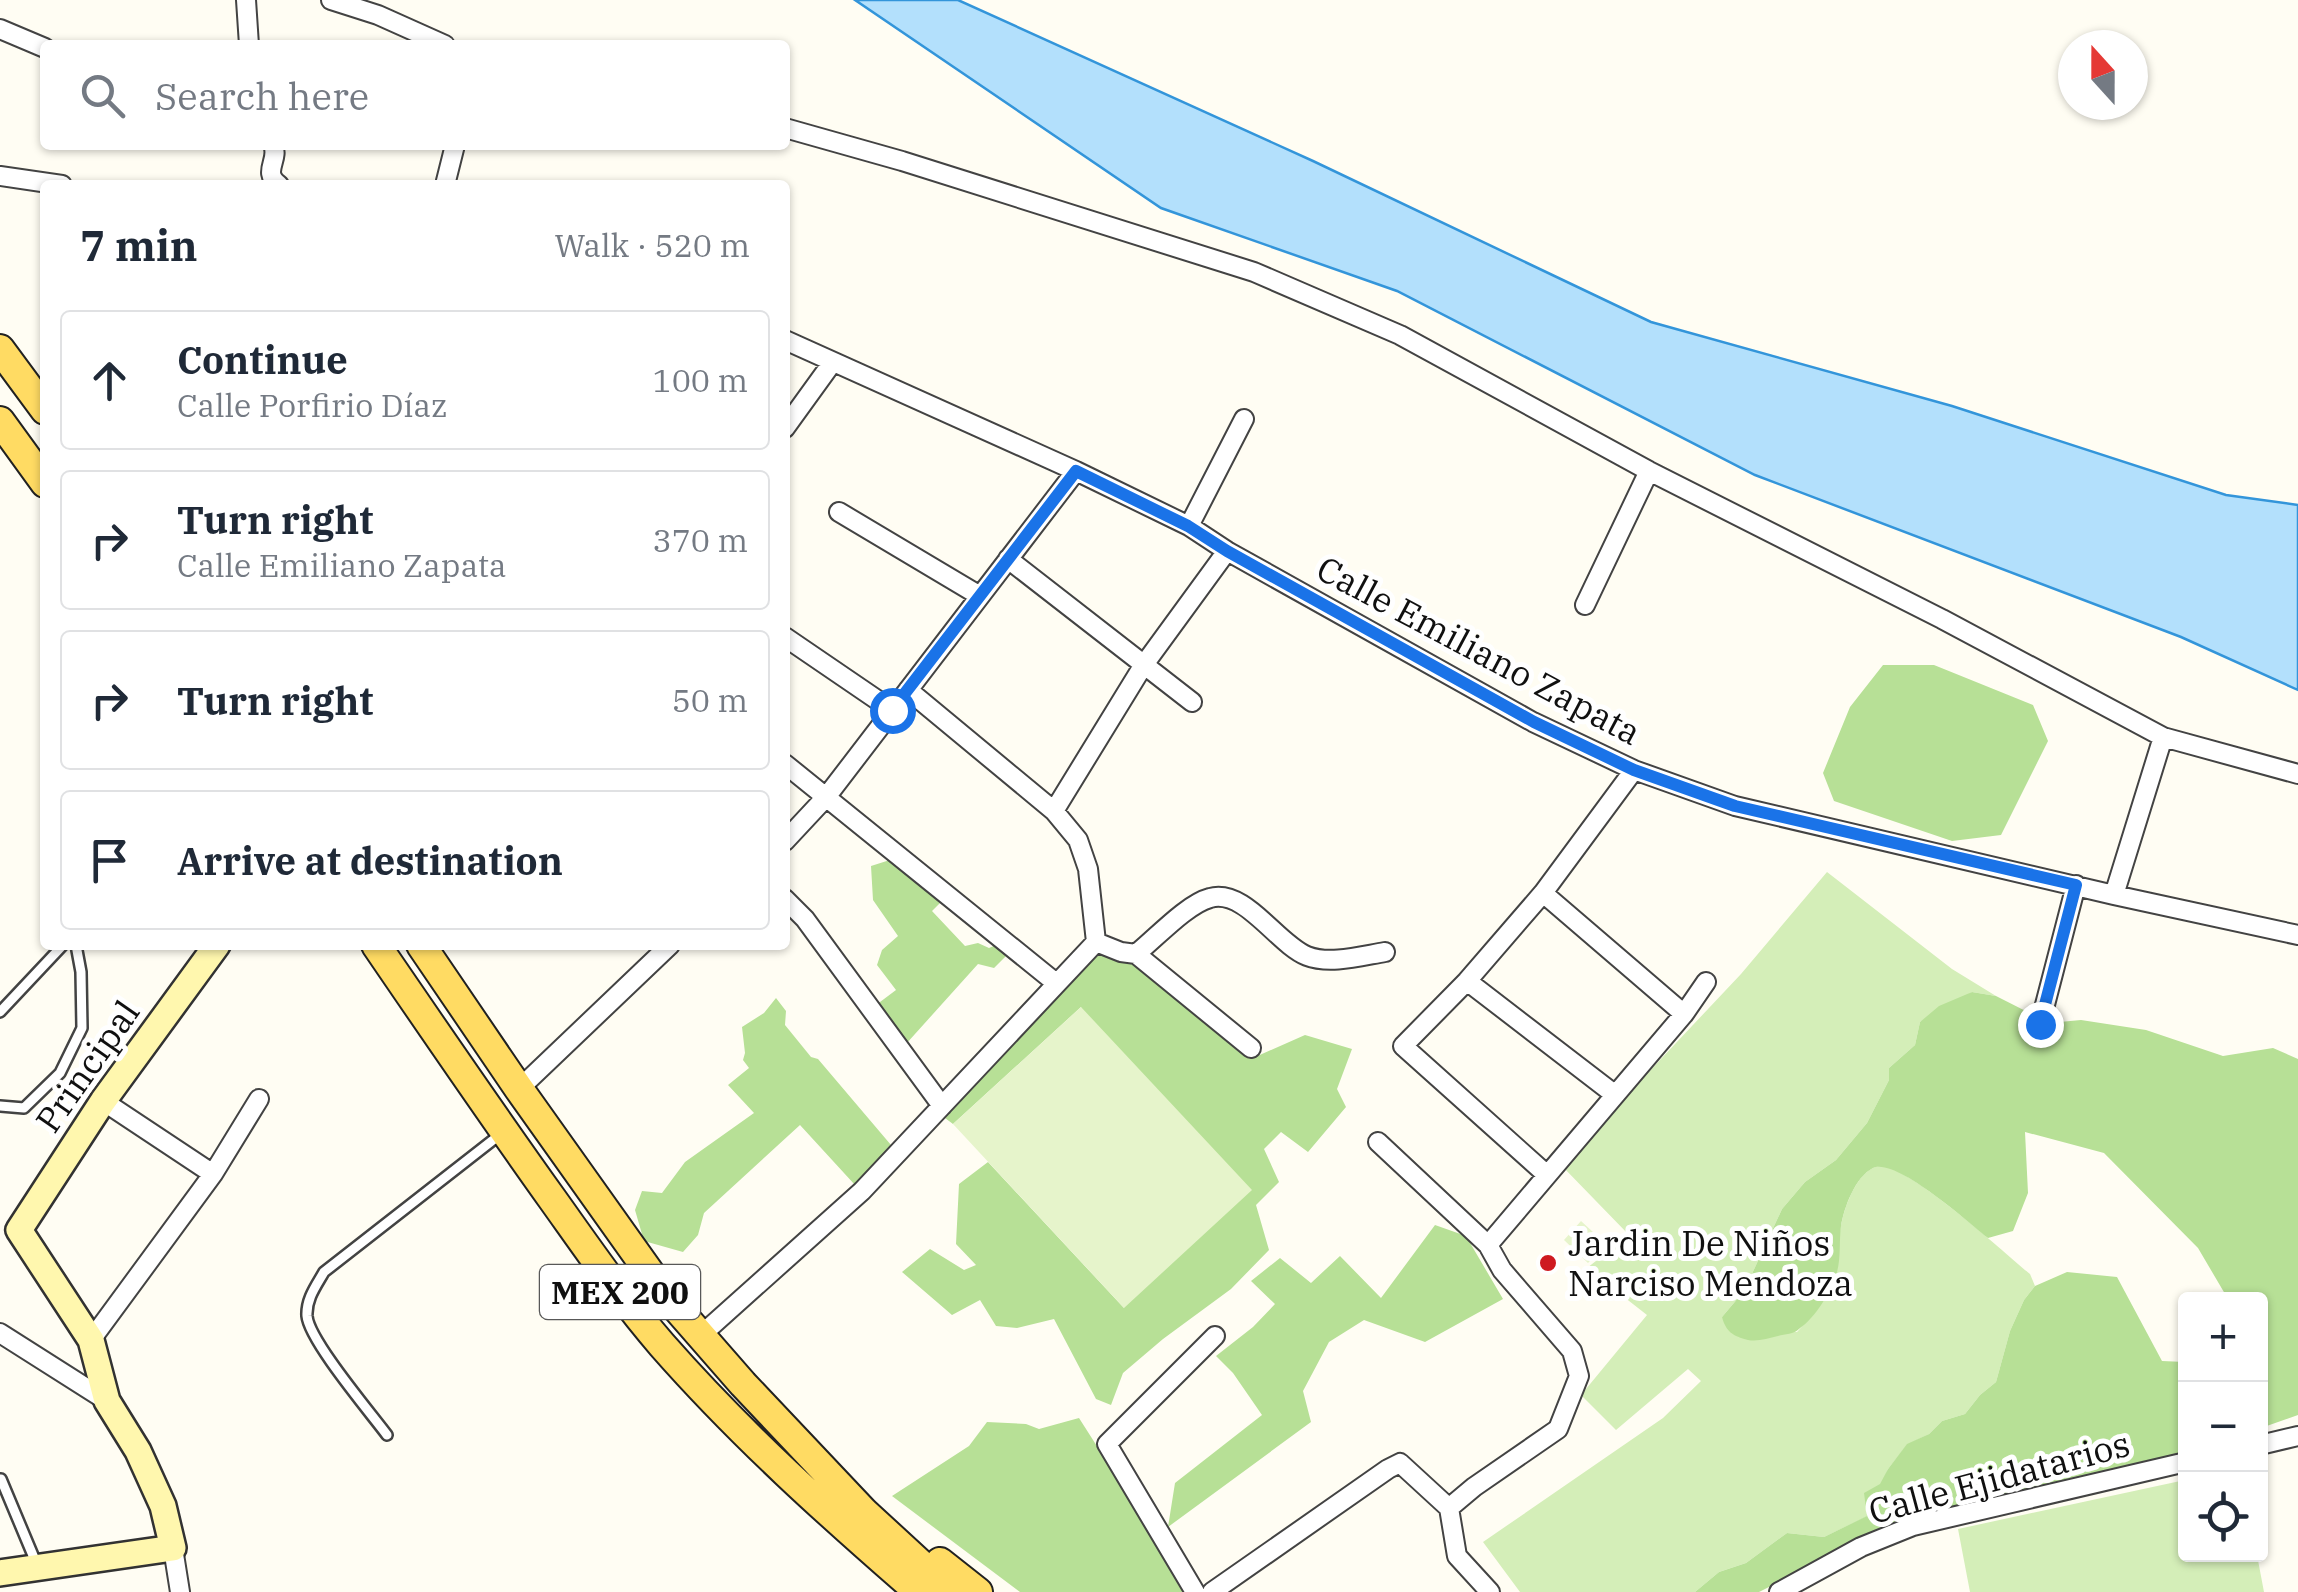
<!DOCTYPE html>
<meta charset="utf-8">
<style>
:root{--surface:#fff;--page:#f2f2f3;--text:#1f2937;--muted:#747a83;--line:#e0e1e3}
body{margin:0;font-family:"IBM Plex Serif",serif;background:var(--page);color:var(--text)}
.controls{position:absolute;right:30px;bottom:30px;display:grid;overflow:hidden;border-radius:10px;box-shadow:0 2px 8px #0004}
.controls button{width:90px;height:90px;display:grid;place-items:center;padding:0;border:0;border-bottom:2px solid var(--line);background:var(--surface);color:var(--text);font:50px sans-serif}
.compass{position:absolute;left:2058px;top:30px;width:90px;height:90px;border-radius:50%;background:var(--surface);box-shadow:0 2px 8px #0004;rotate:339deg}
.stop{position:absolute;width:30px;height:30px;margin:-22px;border:8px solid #1a73e8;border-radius:50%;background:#fff}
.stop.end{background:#1a73e8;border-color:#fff;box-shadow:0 2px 10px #0008}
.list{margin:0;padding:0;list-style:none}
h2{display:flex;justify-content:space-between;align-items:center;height:130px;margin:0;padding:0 40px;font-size:42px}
h2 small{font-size:32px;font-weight:400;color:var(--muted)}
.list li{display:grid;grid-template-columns:65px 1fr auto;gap:30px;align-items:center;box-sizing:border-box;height:140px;margin:0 20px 20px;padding:0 20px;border:2px solid var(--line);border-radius:10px}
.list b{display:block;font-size:38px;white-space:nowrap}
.list p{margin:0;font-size:32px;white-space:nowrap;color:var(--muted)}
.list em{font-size:32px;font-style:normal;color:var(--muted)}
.icon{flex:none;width:55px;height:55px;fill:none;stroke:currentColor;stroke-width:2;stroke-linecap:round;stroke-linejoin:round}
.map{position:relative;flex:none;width:2298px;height:1592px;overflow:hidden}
.search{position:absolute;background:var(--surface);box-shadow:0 2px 8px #0004;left:40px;top:40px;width:750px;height:110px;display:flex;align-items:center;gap:25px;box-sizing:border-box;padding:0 35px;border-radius:10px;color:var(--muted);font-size:38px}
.panel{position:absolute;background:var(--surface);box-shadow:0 2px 8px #0004;left:40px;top:180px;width:750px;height:770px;border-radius:10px}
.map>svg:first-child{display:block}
</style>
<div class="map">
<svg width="2298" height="1592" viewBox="0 0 2298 1592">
<rect width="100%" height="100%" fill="#fffdf3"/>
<path fill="#d4eeb8" d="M1827 872 1952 969 1996 996 1972 992 1920 1022 1915 1045 1889 1068V1080L1867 1123 1836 1160 1805 1182 1782 1209 1744 1291 1722 1317 1797 1332C1814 1314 1833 1292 1837 1267 1840 1252 1838 1235 1842 1221 1846 1203 1859 1168 1880 1166 1907 1164 2005 1253 2030 1274L2035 1286 2024 1300 2010 1331 1996 1382 1980 1395 1965 1414 1942 1421 1929 1434 1907 1445 1888 1469 1868 1516 1824 1537 1787 1533 1746 1563 1719 1572 1695 1592H1520L1483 1542 1663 1418 1701 1381 1688 1369 1616 1430 1581 1395 1647 1315 1587 1268 1629 1235 1561 1165 1741 974Z
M2185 1480 2186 1554 2257 1555 2264 1592H1970L1958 1529Z"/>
<path fill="#b7e096" d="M1883 665H1934L2033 705 2048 741 2001 835 1952 841 1834 801 1823 773 1850 707Z
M893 859 943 900 932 911 965 946 978 943 989 948 996 945 1008 954 994 968 978 964 906 1044 876 1005 896 990 877 965 882 950 898 936 873 900 871 866Z
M1097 951 1133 962 1253 1058 1305 1035 1352 1049 1337 1089 1346 1107 1308 1152 1281 1132 1264 1149 1279 1182 1256 1205 1269 1250 1231 1289 1163 1339 1123 1373 1111 1405 1096 1399 1054 1319 1017 1328 996 1326 980 1300 952 1315 902 1272 930 1249 964 1270 976 1265 956 1244 959 1184 988 1162 1124 1308 1081 1007 953 1124 941 1115Z
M1972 992 1996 996 2049 1023 2081 1020 2146 1030 2223 1056 2273 1048 2298 1059V1415L2261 1428 2260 1300 2228 1299 2198 1248 2104 1153 2025 1132 2028 1193 2013 1231 1988 1238C1969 1223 1896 1157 1873 1168 1855 1177 1844 1208 1841 1226 1839 1241 1841 1258 1837 1272 1831 1292 1816 1317 1799 1329 1794 1334 1785 1334 1778 1336 1768 1338 1758 1342 1748 1340 1733 1336 1726 1332 1722 1317L1744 1291 1782 1209 1805 1182 1836 1160 1867 1123 1889 1080V1068L1915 1045 1920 1022 1939 1006Z
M776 998 786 1011 785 1025 811 1057 818 1059 891 1145 855 1185 800 1125 704 1213 698 1235 683 1252 644 1241 635 1210 642 1191 662 1193 685 1162 754 1113 728 1085 749 1068 743 1060 745 1053 742 1027 764 1013Z
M1435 1225 1466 1236 1503 1299 1425 1342 1364 1320 1329 1342 1303 1391 1311 1422 1168 1527 1175 1483 1262 1415 1233 1373 1216 1356 1253 1327 1275 1304 1251 1281 1280 1258 1311 1283 1340 1256 1381 1298Z
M2067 1272 2117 1277 2162 1361 2185 1362V1453L1902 1521 1759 1592H1695L1719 1572 1746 1563 1787 1533 1824 1537 1867 1516 1864 1493 1880 1484 1888 1469 1907 1444 1929 1434 1942 1421 1965 1414 1980 1395 1996 1382 2010 1331 2024 1300 2035 1286Z
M1079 1418 1190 1592H1020L892 1496 969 1446 987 1422 1026 1424 1039 1429Z"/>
<path fill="#e6f4cb" d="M1081 1007 1252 1190 1124 1308 953 1124Z
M1581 1221 1606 1244 1588 1263 1564 1240Z"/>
<path fill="#b3e0fc" stroke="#3395da" stroke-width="2.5" d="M855 0H958L1313 161 1651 322 1952 406 2226 495 2298 505V690L2181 637 1755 475 1397 291 1161 208Z"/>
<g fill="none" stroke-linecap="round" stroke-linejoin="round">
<defs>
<path id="lane" d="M0 1012 63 945
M0 1106 24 1108 60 1073 82 1028 81 972 76 945
M387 1435C369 1411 309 1340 307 1316 306 1299 316 1286 324 1272L502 1133
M1 1479 37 1565"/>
<path id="street" d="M246 0 249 45
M331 0 378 15 445 45
M0 29 45 48
M785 128 902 161 1254 272 1400 335 1649 471 1942 619 2163 737 2298 774
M273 145C280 160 261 172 279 185
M0 176 62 185
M445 185 455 145
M785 340 1076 471 1189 526 1227 551 1533 722 1634 770 1735 806 2114 895 2298 935
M785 428 832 363
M839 512 980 596
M1189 526 1244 419
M1008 559 1192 702
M1585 605 1649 471
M785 637 892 710
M908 690 1054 811 1078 840 1088 869 1096 942
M785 764 1056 983
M1054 811 1143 666 1227 551
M785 841 827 796 1076 471
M1543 893 1684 1014
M2114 895 2163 737
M785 899 805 919 942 1106
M1096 942 1121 952 1136 954C1156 938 1187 904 1210 898 1245 888 1277 944 1307 956 1330 965 1361 956 1385 952
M1136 954 1251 1048
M1467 981 1614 1094
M2040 1024 2076 885
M519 1089 670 945
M103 1101 213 1174
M1378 1142 1488 1245 1502 1270 1572 1351 1579 1376 1558 1429 1474 1487 1449 1508
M1547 1175 1403 1046 1467 981 1543 893 1634 770
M1488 1245 1684 1014 1706 982
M0 1333 107 1401
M699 1337 862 1191 1096 942
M91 1340 213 1174 259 1099
M2260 1445 2298 1436
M173 1548 180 1592
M1195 1592 1107 1444 1215 1336
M1212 1592 1388 1469 1400 1463 1449 1508 1457 1556 1490 1592
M1779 1592 1861 1547 1913 1526 2186 1462"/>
<path id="secondary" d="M0 1573 173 1548 163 1506 138 1451 107 1401 91 1340 19 1230 103 1101 217 945"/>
<path id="primary" d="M0 349 45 410
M0 421 45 483
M376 945C434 1030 493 1116 553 1200 588 1249 623 1300 662 1345 741 1435 829 1514 919 1592
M421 945 519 1089 667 1297 743 1384 864 1512 951 1592
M940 1562 978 1592"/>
</defs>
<use href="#lane" stroke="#434343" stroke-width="14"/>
<use href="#street" stroke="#434343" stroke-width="22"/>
<use href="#secondary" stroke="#323232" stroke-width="30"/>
<use href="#primary" stroke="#212121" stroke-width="32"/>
<use href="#lane" stroke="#fff" stroke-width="9"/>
<use href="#street" stroke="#fff" stroke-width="18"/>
<use href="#secondary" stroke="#fff7ae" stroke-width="25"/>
<use href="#primary" stroke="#ffdb63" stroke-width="28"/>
</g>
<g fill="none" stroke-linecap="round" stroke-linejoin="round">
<path stroke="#1a73e8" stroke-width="12" d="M892 710 1076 471 1188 526 1227 551 1534 722 1634 770 1735 806 2076 885 2040 1024"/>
</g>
<circle fill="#ce1a21" stroke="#fff" stroke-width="4" cx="1548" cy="1263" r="10"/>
<g text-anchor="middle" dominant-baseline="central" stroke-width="10" stroke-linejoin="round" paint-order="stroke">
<rect fill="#fff" stroke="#585858" stroke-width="2.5" x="540" y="1265" width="160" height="54" rx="8"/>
<g font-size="32" font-weight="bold" fill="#101010">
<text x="620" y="1292">MEX 200</text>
</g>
<g font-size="35" fill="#101010" stroke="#fff">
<text transform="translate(1479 650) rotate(28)">Calle Emiliano Zapata</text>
<text transform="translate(87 1066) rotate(-55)">Principal</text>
<text transform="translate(1999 1477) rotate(-15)">Calle Ejidatarios</text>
</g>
<g font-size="35" fill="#101010" stroke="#fff" text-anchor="start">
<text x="1568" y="1243">Jardin De Niños<tspan x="1568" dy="40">Narciso Mendoza</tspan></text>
</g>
</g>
</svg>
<div class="controls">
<button>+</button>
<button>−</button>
<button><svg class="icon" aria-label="locate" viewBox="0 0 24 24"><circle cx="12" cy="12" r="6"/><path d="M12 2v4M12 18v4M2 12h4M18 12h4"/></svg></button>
</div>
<svg class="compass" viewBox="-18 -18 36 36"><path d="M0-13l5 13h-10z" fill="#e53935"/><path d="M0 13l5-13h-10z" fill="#747a83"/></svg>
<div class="stop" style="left:892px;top:710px"></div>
<div class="stop end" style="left:2040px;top:1024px"></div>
<div class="search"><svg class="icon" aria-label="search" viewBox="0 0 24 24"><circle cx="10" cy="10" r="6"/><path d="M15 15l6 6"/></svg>Search here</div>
<section class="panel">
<h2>7 min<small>Walk · 520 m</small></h2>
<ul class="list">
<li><svg class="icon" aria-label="ahead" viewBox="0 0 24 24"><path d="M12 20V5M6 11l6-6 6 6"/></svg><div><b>Continue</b><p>Calle Porfirio Díaz</p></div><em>100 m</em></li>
<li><svg class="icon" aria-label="right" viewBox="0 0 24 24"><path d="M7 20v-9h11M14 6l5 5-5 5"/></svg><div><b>Turn right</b><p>Calle Emiliano Zapata</p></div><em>370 m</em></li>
<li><svg class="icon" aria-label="right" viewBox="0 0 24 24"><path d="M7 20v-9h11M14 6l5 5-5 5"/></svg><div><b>Turn right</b></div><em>50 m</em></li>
<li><svg class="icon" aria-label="arrive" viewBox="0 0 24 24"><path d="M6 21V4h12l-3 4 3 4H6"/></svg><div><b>Arrive at destination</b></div></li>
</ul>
</section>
</div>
